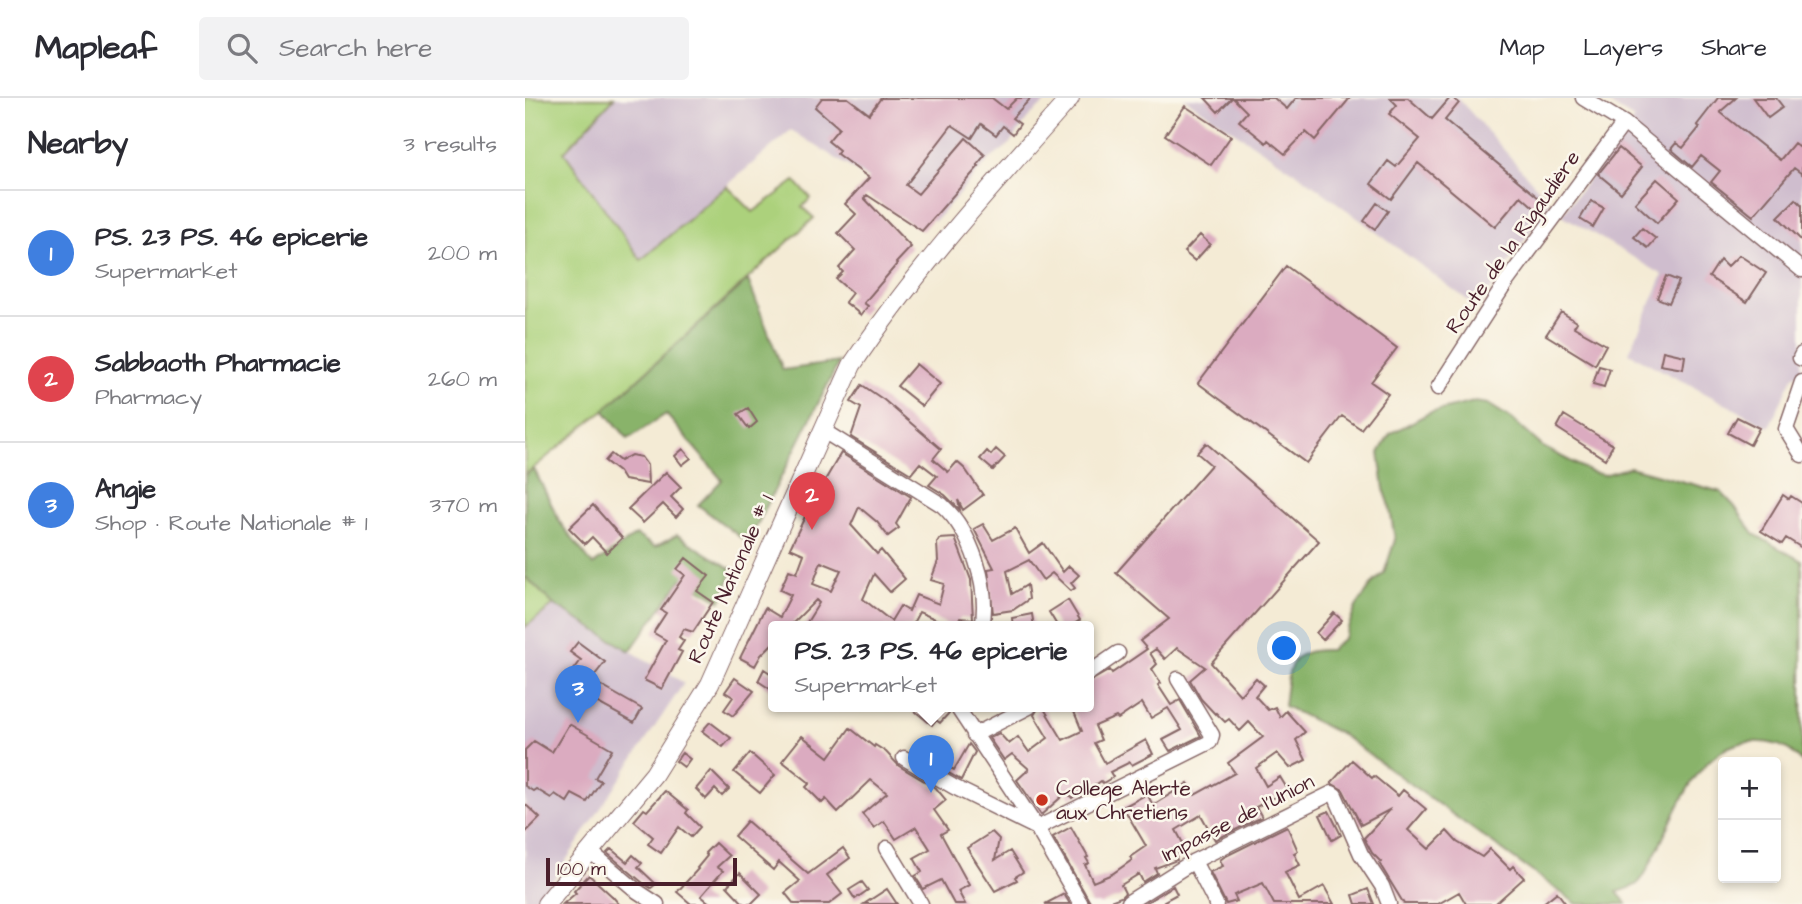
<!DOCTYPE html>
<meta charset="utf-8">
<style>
:root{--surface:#fff;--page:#f2f2f3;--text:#2b2b33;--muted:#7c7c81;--line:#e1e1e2;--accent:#c8321e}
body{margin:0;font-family:"Architects Daughter",sans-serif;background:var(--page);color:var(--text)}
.controls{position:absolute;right:21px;bottom:21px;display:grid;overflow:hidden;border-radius:7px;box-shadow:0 4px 10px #0003}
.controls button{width:63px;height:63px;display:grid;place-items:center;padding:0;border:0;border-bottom:2px solid var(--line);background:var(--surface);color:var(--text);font:35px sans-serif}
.scale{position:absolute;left:21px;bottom:18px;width:191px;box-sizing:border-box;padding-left:7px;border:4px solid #4a1f2b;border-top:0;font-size:19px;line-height:24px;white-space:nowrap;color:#4a1f2b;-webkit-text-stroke:5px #fbf7ec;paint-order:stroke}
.you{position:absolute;left:760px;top:551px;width:24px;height:24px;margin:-18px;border:5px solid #fff;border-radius:50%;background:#1a73e8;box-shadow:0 0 0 10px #1a73e833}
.badge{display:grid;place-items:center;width:46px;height:46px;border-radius:50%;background:var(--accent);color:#fff;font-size:23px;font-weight:700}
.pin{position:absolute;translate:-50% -58px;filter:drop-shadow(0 2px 4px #0008)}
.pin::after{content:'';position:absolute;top:37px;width:24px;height:21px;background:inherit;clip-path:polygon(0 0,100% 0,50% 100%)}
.popup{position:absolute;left:243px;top:523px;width:326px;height:91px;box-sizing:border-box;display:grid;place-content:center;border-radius:7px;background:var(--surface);filter:drop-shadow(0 2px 5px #0005);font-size:23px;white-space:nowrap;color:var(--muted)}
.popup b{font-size:26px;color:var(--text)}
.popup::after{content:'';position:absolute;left:50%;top:100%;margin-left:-14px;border:14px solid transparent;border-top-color:var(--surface)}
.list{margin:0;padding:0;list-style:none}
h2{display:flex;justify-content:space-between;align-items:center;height:91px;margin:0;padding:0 28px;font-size:30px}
h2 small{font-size:23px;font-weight:400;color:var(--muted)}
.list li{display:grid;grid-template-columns:46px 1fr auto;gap:21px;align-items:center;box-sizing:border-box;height:126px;padding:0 28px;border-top:2px solid var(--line)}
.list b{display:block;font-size:26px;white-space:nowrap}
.list p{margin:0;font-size:23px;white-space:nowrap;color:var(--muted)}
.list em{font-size:23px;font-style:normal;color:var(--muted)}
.icon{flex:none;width:38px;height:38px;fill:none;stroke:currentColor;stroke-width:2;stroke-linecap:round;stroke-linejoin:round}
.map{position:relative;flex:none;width:1277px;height:806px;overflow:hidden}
header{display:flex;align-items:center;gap:42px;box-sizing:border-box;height:98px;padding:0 35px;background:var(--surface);border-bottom:2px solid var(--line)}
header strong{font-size:33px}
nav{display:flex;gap:38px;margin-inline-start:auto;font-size:24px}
.search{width:490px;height:63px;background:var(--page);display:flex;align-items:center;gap:18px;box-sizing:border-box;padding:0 24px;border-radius:7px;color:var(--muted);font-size:26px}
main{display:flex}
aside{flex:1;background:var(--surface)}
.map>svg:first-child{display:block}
</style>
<header>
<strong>Mapleaf</strong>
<div class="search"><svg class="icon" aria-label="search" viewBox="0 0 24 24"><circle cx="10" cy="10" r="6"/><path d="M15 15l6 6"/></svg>Search here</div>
<nav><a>Map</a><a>Layers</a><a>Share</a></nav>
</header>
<main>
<aside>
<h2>Nearby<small>3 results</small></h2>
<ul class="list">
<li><span class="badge" style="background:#3f7fe0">1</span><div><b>PS. 23 PS. 46 epicerie</b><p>Supermarket</p></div><em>200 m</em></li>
<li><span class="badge" style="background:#e0444e">2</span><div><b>Sabbaoth Pharmacie</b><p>Pharmacy</p></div><em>260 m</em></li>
<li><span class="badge" style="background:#3f7fe0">3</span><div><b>Angie</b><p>Shop · Route Nationale # 1</p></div><em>370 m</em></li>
</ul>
</aside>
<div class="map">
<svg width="1277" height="806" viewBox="0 0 1277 806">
<rect width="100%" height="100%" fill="#fbf7ec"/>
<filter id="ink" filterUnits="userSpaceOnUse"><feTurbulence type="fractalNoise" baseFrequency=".0143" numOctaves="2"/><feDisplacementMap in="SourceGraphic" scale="14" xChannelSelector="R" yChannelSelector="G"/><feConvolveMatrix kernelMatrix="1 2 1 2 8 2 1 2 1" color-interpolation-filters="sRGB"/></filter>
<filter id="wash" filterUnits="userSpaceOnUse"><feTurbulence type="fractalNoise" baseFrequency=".00686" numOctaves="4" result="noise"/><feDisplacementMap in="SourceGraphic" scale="28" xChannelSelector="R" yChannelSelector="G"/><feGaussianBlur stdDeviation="1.57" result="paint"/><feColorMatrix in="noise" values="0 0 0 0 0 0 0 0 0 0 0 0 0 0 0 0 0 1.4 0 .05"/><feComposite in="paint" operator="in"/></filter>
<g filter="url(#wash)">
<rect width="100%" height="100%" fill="#f4ebd5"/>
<path fill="#cfbdce" d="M89 0H525L504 19 483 48 464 62 410 123 266 32 116 162 39 54Z
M659 0H933L1025 104 953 210 779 80Z
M1074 0H1277V275L1269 277 1244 329 1104 255 1138 177 1037 117 1109 21Z
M29 507 159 585 12 806H0V529Z"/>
<path fill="#acd17b" stroke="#7b7853" stroke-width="2" d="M0 0H89L39 54 116 162 202 88 228 114 270 83 286 100 277 109 289 120 79 312 0 377Z
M0 478 29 507 0 529Z"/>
<path fill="#89b36b" stroke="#6a694b" stroke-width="2" d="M223 182 258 272 314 264 223 445 173 407 197 382 141 316 103 341 79 312Z
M949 304 963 306 987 321 1018 349 1066 374 1079 377 1105 369 1196 394 1210 409 1229 436 1277 463V664C1265 650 1254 645 1235 644 1174 638 1152 716 1129 758 1124 767 1120 780 1112 786 1107 790 1099 792 1092 794L1102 806H1052L816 636 759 608C764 572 761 550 805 552L819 540 831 509 848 485 859 475 870 442 864 405 859 391 854 355 865 336 904 315Z
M9 371 36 426 68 467 111 437 130 449 152 437 208 472 196 503 157 481 105 553 29 507 0 478V377Z"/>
<g id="blocks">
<path fill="#dbabc0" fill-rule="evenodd" d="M297 0H323L344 16 356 0H467L481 11 492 0H506L487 20 495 26 488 36 478 28 471 37 456 26 447 40 427 27 381 87 393 96 441 40 460 57 452 67 454 68 397 133 342 97 339 100 386 149 371 165 372 166 339 205 343 208 336 217 320 204 327 195 311 181 318 174 314 170 330 152 313 135 331 116 320 106 344 80 312 56 314 52 303 43 314 30 290 9Z
M680 0H707L693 14Z
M708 0H749L762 11 771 0H825L790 42 781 34 760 56 743 42 741 45 714 23 722 14Z
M865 0H883L907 21 925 0H928L934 5 920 22 1020 105 1013 113 996 98 970 129 893 65 866 101 846 86 863 63 871 69 895 41 864 16 872 7Z
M1193 0H1211L1195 14 1255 62 1269 45 1277 51V76L1269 70 1228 118 1186 84 1195 73 1176 58 1167 69 1146 51 1151 45 1158 50 1175 29 1172 27Z
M1228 0H1251L1258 9 1243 20Z
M660 8 706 38 686 67 640 37Z
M1094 50 1117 69 1096 95 1073 76Z
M1132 81 1154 100 1132 125 1110 105Z
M1271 101 1277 107V143L1253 119Z
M1066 103 1079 110 1068 129 1055 121Z
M852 105 863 113 850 131 839 123Z
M1117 130 1131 141 1123 150 1109 139Z
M675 137 685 146 670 163 659 154Z
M1214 157 1241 175 1222 204 1184 179 1195 162 1202 169Z
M761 168 872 250 846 284 863 296 836 331 817 318 781 365 673 285Z
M1141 178 1154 183 1144 205 1132 200Z
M1036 214 1052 224 1049 229 1081 247 1070 267 1021 237Z
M1138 253 1160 258 1158 271 1135 267Z
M391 266 415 286 397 308 372 288Z
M1074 268 1085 271 1079 289 1068 286Z
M337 287 359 302 416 351 408 361 423 374 432 364 440 371 458 397 438 412 433 402 435 412 420 397 404 387 412 378 395 365 386 376 326 339 336 310 326 304Z
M223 310 232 324 224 331 213 316Z
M1039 317 1088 347 1080 361 1032 330Z
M1212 319 1234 330 1225 347 1203 335Z
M681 345 794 443 686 565 715 597 731 580 739 587 730 598 743 612 750 609 755 619 761 613 780 634 771 642 781 662 765 670 752 655 731 670 741 688 755 679 763 692 731 709 737 719 690 742 676 717 651 732 661 751 650 756 652 762 630 770 632 775 618 784 614 776 596 787 600 795 596 799 577 806H566L528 739 546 729 563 759 561 760 564 765 560 767 568 784 587 776 607 762 605 759 621 748 598 709 622 696 628 707 663 685 670 697 710 675 703 665 738 639 724 624 715 633 704 621 700 624 691 615 690 616 676 601 665 582 680 569 652 550 640 561 631 551 625 555 632 566 627 571 636 585 633 587 646 607 655 602 676 638 645 653 638 642 657 632 643 610 626 620 617 605 593 621 591 619 570 628 576 642 569 645 580 665 621 642 628 656 607 667 605 664 585 674 588 679 578 685 576 683 555 698 553 695 547 700 542 694 516 717 492 682 504 671 487 656 479 662 464 640 474 635 484 646 493 639 504 654 523 640 509 617 514 609H518L538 642 557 633 547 609H564V584L585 572 587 575 622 551 615 543 644 521 591 475 686 367 672 355Z
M158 351 166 360 157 367 150 358Z
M471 351 480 359 468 372 455 361 462 353 466 357Z
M316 355 386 399 371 426 374 430 363 438 352 424 334 409 326 427 352 456 356 452 380 481 365 494 349 476 338 501 366 523 375 508 384 513 391 497 414 506 419 486 406 482 413 463 412 445 414 441 430 440 446 482 448 521 435 520 431 529H429L394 514 386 529H279L294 505 291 502 267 526 272 529H248V545L236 557 230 568 215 560 240 510 255 519 266 497 255 492 264 472 272 475 279 456 265 450 286 406ZM296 464 316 472 306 493 288 486Z
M86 356 95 363 106 357 116 359 122 367 123 386 99 382 94 374 80 363Z
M141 374 156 389 146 399 158 411 151 419 138 406 118 425 103 411Z
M1258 397 1264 401 1266 398 1277 405V450L1261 440 1257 446 1236 433Z
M68 407 97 440 82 455 67 439 60 446 44 430Z
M458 426 468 442 490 430 504 455 518 445 538 474 544 468 554 477 546 485 550 490 546 493 527 475 518 482 504 462 482 473 487 496 502 487 504 501 488 512 468 515 463 471 469 470 449 431Z
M161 460 184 478 172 493 188 504 168 534 159 531 154 539 159 543 153 552 157 554 137 591 119 582 141 542 129 535 130 532 141 515 136 512 160 477 152 471Z
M543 502 555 522 544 529H533L524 514Z
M809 515 817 522 798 542 791 535Z
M507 516 509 529H488L487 520Z
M53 544 80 564 66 582 117 611 109 625 71 604 41 583 56 562 45 554Z
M239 571 248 577V593L233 583Z
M210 580 229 593 208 618 199 612 208 599 200 594Z
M385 609H418L424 615 415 625 411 622 407 627Z
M185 624 206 640 198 649 177 633Z
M44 626 87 651 70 680 76 683 62 704 47 696 42 704 30 696 26 700 11 691 8 693 0 688V652L9 643 27 654Z
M325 630 349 649 350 647 361 654 374 668 411 690 421 702 409 712 423 732 416 736 444 787 433 793 440 806H429L416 782 398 791 390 778 397 774 389 760 405 751 391 729 371 741 359 723 349 730 337 716 362 695 346 682 313 714 301 701 297 705 281 689 285 685 257 663 277 638 304 659Z
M444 646 450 654 436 682 403 663 415 669 417 666 429 672Z
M157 655 165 661 159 669 151 663Z
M225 655 250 677 235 695 209 674Z
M827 662 847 680 849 678 873 698 878 692 901 711 883 732 904 751 922 733 932 744 957 759 965 751 985 771 988 768 999 780 970 806H941L934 794 913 806H879L854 765 856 764 847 755 839 740 866 711 836 727 818 692 806 685Z
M186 673 204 691 197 698 190 691 181 701 171 691Z
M140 693 163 712 161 715 175 729 166 739 154 729 136 755 123 746 128 739 109 723 119 711 122 713Z
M0 706 15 720 0 735Z
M804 713 816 737 807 742 795 717Z
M222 723 283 776 318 750 325 760 302 777 317 796 304 806H269L260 795 275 783 254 764 248 772 209 738Z
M762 728 773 753 769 755 775 767 760 774 774 802 799 788 809 806H749L738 785 709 797 712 803 701 806 685 774 698 768 695 762 699 759Z
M467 734 474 741 470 762 485 753 498 774 490 779 492 782 470 793 442 750Z
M190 745 204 758 192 769 198 773 176 798 186 806H166L152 794 173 771 172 770 182 758 180 755Z
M86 751 102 764 108 757 117 765 113 769 131 786 126 790 118 785 82 755Z
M215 775 236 796 226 806H219L202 788Z
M64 777 88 799 94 806H38L51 795 49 793Z
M337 784 343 792 330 801 324 792Z
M648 788 652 796 639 803 641 806H619Z
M362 791 372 806H339Z
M843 791 849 806H831L828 797Z
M1032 794 1041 806H1017Z
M539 796 545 806H520Z"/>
</g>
</g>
<g filter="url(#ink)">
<use href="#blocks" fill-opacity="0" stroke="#866666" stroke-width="2"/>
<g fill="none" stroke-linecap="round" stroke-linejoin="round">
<defs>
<path id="minor" d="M1058 0 1099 25 1277 172
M1277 256 1275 260 1277 261
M1277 284 1261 331 1277 357
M913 290 982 183 1099 25
M297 332 417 407C447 434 465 490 457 529
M564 575 593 555
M435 609 434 612 512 730 556 806
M449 637 504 609
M379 660 429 689 512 730 685 644 687 637 653 581
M362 750 396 806
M66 754 112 793 132 806
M669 763 691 806
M604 804 669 763 807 695 810 697 836 756 857 788 864 806"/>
<path id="major" d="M21 806 129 676 185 586 327 267C391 171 469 86 545 0"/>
</defs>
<use href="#minor" stroke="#866666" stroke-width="17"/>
<use href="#major" stroke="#866666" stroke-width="20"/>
<use href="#minor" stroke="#fff" stroke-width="14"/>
<use href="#major" stroke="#fff" stroke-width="18"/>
</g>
</g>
<circle fill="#c8321e" stroke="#fbf7ec" stroke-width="2.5" cx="517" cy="702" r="7"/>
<g text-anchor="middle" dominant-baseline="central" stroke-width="5" stroke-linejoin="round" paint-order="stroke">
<g font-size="21" fill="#4a1f2b" stroke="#fbf7ec">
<text transform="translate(988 144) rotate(-55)">Route de la Rigaudière</text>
<text transform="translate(206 481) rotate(-66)">Route Nationale # 1</text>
<text transform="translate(713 720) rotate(-27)">Impasse de l'Union</text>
</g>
<g font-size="21" fill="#4a1f2b" stroke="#fbf7ec" text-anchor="start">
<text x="531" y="690">College Alerte<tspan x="531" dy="24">aux Chretiens</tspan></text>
</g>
</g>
</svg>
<div class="controls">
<button>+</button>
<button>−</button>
</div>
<div class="scale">100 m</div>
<div class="you"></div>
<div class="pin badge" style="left:406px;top:695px;background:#3f7fe0">1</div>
<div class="popup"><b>PS. 23 PS. 46 epicerie</b>Supermarket</div>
<div class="pin badge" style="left:287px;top:432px;background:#e0444e">2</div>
<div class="pin badge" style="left:53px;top:625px;background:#3f7fe0">3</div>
</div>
</main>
